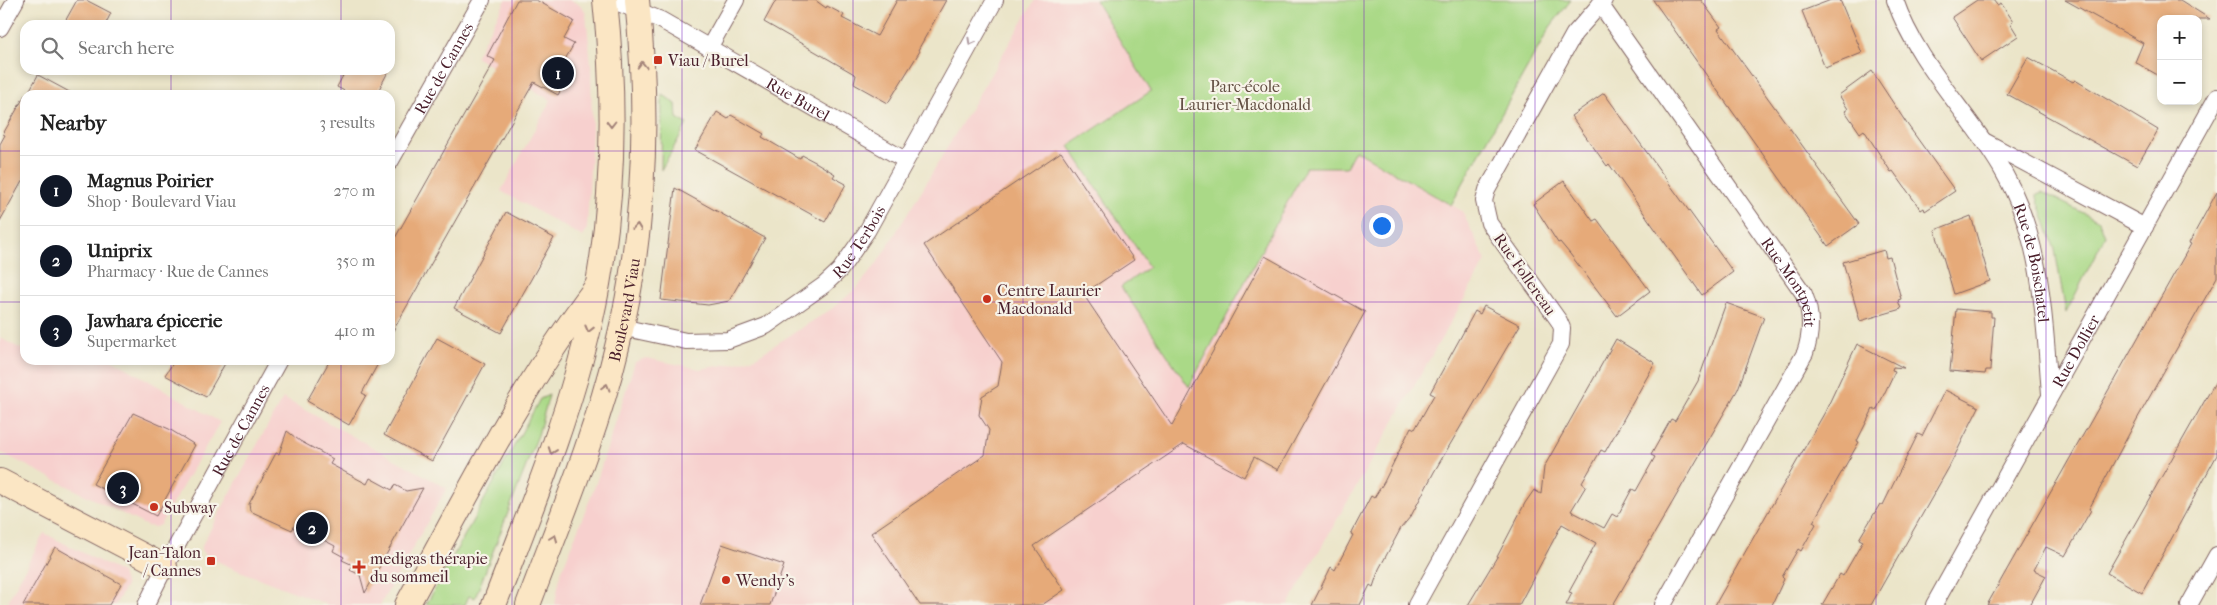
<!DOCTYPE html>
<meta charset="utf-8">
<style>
:root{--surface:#fff;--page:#f2f2f2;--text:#222;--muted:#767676;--line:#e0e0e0;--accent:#111827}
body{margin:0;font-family:"IM FELL French Canon",serif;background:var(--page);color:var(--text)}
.controls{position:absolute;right:15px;top:15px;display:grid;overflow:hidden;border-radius:10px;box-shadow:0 2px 8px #0003}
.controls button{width:45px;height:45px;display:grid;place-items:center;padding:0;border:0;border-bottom:1px solid var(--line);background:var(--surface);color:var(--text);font:25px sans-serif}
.you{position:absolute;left:1381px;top:225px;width:18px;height:18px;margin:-12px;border:4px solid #fff;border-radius:50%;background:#1a73e8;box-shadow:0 0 0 8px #1a73e833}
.badge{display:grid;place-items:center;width:32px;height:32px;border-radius:50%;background:var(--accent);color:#fff;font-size:16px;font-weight:700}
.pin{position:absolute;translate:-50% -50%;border:2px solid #fff;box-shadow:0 1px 5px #0006}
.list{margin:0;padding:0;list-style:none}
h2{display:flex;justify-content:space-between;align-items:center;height:65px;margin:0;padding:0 20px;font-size:21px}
h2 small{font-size:16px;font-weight:400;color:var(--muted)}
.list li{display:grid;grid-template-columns:32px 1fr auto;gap:15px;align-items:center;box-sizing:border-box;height:70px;padding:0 20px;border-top:1px solid var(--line)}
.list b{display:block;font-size:19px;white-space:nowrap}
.list p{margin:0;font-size:16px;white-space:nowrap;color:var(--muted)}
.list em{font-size:16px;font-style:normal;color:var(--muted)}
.icon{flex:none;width:28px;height:28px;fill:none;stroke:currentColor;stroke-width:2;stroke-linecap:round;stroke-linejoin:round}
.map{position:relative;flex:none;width:2217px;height:605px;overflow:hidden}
.search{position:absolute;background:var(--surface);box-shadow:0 2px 8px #0003;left:20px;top:20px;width:375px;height:55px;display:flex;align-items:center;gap:12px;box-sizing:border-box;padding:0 18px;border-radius:15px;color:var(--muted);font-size:19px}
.panel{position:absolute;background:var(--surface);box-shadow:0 2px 8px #0003;left:20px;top:90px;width:375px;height:275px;border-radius:15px}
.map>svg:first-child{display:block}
</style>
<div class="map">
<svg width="2217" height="605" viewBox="0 0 2217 605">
<rect width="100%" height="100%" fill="#f7f3e8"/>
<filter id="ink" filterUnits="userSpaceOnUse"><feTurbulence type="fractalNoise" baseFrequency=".02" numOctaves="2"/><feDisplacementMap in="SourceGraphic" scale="10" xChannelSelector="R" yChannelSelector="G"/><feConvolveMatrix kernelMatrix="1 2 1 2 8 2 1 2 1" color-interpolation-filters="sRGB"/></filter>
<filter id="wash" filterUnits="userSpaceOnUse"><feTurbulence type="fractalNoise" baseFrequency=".0096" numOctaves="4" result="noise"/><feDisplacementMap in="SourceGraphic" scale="20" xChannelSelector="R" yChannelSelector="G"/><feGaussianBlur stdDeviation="1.12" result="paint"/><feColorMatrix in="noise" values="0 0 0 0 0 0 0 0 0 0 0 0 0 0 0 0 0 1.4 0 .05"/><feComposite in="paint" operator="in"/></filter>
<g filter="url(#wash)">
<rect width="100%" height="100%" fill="#ebe5c9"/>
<path fill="#f7d0ce" d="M506 0H571L582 6 586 14 591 64 592 131 587 228 583 237 501 191 551 100 475 57Z
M1035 0H1095L1151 91 1070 146 1149 268 1121 287 1188 386 1306 167H1345L1355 149 1462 211 1486 261 1288 605H555L560 575 595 486 635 362 646 358 700 369 737 363 756 357 833 308 856 289 876 265 916 200Z
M0 338 25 351V360H113L220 422 160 525 155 527 147 526 0 452Z
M283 398 447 488 380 605H328L232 568 206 556 201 550 204 541Z
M44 533 122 573 126 586 115 605H6Z"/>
<path fill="#aad987" stroke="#7a7c59" d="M1095 0H1571L1550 27 1451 205 1355 150 1346 167H1306L1189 387 1121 287 1149 267 1069 146 1151 91Z
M662 94 676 104 677 118 687 124 661 170Z
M2042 192 2099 221 2105 236 2066 313 2055 250 2037 197V194Z
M549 395 538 435 475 598 469 596 465 605H426L540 399Z"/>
<g id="blocks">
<path fill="#e6aa79" d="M77 0H86L111 13 105 25H63Z
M517 0H536L574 21 564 39 574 44 564 61 574 66 558 95 534 82 390 336V247L495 60 487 56Z
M776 0H815L826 8 827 6 844 15 842 18 877 36 897 0H946L918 50 920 51 888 103 854 84 856 75 764 22Z
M1653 0H1701L1721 27 1718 29 1859 224 1828 246Z
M1831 0H1840L1862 53 1825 68 1802 11Z
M1977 0H1993L1997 5 2001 3 2013 21 2010 23 2018 36 1981 61 1952 17Z
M2065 0H2180L2210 19H2161V77L2135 62 2143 43Z
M2028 57 2073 82 2075 80 2158 130 2137 166 2007 94Z
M346 70H389L376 95H352L337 87Z
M1872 71 1907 124 1955 191 1925 211 1924 208 1921 210 1893 171 1891 172 1864 130 1860 133 1845 111 1848 109 1839 95Z
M38 75 75 95H27Z
M1604 93 1733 272 1702 295 1609 164 1607 166 1571 116Z
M25 95V176L0 221V144L5 135 3 134Z
M717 112 728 119 731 115 745 123 764 134 762 137 800 159 802 155 817 163 835 174 833 177 846 184 825 222 695 150Z
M1061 152 1134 260 1083 294 1172 426 1265 256 1365 312 1278 470 1254 457 1244 477 1184 444 1034 546 1064 590 1042 605H920L871 533 985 455 989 430 979 415 982 396 998 386 1002 362 924 245Z
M1564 181 1593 221 1597 219 1650 291 1617 316 1570 254 1560 242 1558 243 1533 204Z
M675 188 765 238 729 301 708 305 661 300Z
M2217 192V277L2136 421 2089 509 2091 510 2065 556 2046 547 2034 570 2046 576 2030 605H1987L2191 244 2189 243Z
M506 212 554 238 501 333 454 308Z
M1971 216 1990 281 1954 294 1935 230Z
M1884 250 1886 258 1890 257 1901 299 1898 300 1901 309 1860 321 1843 262Z
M1726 303 1764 317 1738 389 1613 605H1566L1572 593 1569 592 1596 543 1562 524 1519 605H1468L1497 557 1525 503 1534 490 1541 494 1544 467 1616 339 1655 363 1605 452 1601 450 1582 483 1586 486 1571 511 1604 528 1612 514 1617 517 1632 489 1636 491 1655 457 1651 455 1671 419 1675 421 1698 381Z
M1484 306 1520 325 1434 472 1411 516 1401 528 1379 569 1373 587 1370 585 1360 605H1312L1331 567 1335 570 1353 535 1351 534 1371 496 1374 498 1384 482 1411 427 1415 429 1434 395 1430 393 1475 311 1480 314Z
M1956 309 1991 312V317H1994L1990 370H1986L1985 374 1950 371Z
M437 338 485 364 432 461 384 435Z
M1857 344 1904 368 1893 367 1892 370 1895 371 1876 411 1873 409 1857 441 1859 442 1813 522 1816 524 1801 551 1798 549 1782 577 1784 579 1772 605H1715L1825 412Z
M175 360H227L206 397 165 375Z
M330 360H380L362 393 366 395 349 425 307 401Z
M2217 379V455L2142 593 2107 573Z
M1945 390 1979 407 1948 469 1871 605H1822L1840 574 1843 576 1863 541 1859 539 1880 504 1883 505 1918 434 1922 436Z
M133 413 169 429 195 445 156 516 93 484Z
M287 431 300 441 333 459 330 464 367 484 370 478 392 490 395 485 406 491 423 488 365 593 360 575 350 570 353 565 342 560 344 557 333 551 335 546 295 525 292 530 250 511 249 504 276 453 279 454Z
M722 544 784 565 770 605H700Z
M55 547 121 584 109 605H23Z"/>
</g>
</g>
<g filter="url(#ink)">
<use href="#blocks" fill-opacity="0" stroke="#826462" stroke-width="1"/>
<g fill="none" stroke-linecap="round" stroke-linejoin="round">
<defs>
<g id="street">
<path id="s1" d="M611 0 661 20 905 160"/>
<path id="s2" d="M1895 0C1917 65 1971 114 2004 173 2043 242 2044 318 2050 394"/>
<path id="s3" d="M1600 4 1804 294C1812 314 1812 333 1805 353L1663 605"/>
<path d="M0 28 16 0"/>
<path d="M709 48 736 0"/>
<path d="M1986 142 2145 227"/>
<path id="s4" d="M390 162 482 0"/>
<path id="s5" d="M621 327 686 341 728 340 766 326 824 285 840 270 867 231 995 0"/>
<path id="s6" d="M146 605 165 567 279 360"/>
<path d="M1416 605 1561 344 1562 328 1559 321 1489 223 1484 201 1487 190 1574 34 1604 0"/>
<path id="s7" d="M1934 605 2217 97"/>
<path d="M2189 605 2217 555"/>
</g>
<g id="secondary">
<path d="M0 481 165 567"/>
<path d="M407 605C466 498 521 387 595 289"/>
<path d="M494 605C530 511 569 417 591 319 614 216 616 105 605 0"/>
<path id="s8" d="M528 605C560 520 596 435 617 347 645 234 649 115 637 0"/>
</g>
</defs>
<use href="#street" stroke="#826462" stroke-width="18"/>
<use href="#secondary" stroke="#826462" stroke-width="26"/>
<use href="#street" stroke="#fff" stroke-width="16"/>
<use href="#secondary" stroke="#fbe6c4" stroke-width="24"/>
</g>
<defs><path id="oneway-chevron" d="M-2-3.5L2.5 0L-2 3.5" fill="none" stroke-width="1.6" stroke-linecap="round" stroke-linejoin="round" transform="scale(1.25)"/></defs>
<use stroke="#ae9aa0" href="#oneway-chevron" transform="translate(971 42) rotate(119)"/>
<g stroke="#a28278">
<use href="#oneway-chevron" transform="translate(642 65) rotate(-92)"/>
<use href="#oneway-chevron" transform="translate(611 124) rotate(90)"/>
<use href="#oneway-chevron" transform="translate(637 227) rotate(-84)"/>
<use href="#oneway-chevron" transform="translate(589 329) rotate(104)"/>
<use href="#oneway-chevron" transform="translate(606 387) rotate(-74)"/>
<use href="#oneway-chevron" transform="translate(552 451) rotate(110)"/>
<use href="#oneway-chevron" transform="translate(554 538) rotate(-69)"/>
</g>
</g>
<path fill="none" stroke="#7b2cbf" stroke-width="1" stroke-opacity="0.55" d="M171 0V25M341 0V25M512 0V605M682 0V605M853 0V605M1023 0V605M1194 0V605M1364 0V605M1535 0V605M1705 0V605M1876 0V605M2046 0V605M171 70V95M341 70V95M0 151H25M390 151H2217M0 302H25M390 302H2217M171 360V605M341 360V605M0 454H2217"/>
<g fill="#c8321e" stroke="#f7f3e8" stroke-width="2">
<rect x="653" y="55" width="10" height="10" rx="2.5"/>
<circle cx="987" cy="299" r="5"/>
<circle cx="154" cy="507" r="5"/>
<rect x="206" y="556" width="10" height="10" rx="2.5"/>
<path d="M356.5 559.5h5v5h5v5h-5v5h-5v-5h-5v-5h5z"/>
<circle cx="726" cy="580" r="5"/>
</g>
<g text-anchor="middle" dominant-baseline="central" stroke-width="4.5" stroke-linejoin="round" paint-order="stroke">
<g font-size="16" fill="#4a1f2b" stroke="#f7f3e8" text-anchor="start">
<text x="668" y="60">Viau / Burel</text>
<text x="997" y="290">Centre Laurier<tspan x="997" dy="18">Macdonald</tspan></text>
<text x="164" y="507">Subway</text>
<text x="201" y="552" text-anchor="end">Jean-Talon<tspan x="201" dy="18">/ Cannes</tspan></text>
<text x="370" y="558">medigas thérapie<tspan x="370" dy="18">du sommeil</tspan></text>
<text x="736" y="580">Wendy's</text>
</g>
<g font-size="16" fill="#4a1f2b" stroke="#f7f3e8">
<text stroke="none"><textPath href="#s4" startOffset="108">Rue de Cannes</textPath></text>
<text stroke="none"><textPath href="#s1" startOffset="212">Rue Burel</textPath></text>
<text stroke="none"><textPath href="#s5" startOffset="276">Rue Terbois</textPath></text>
<text stroke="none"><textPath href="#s2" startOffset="300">Rue de Boischatel</textPath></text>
<text transform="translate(1525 274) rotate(55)">Rue Follereau</text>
<text stroke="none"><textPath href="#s3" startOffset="338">Rue Montpetit</textPath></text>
<text stroke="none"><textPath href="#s8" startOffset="311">Boulevard Viau</textPath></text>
<text stroke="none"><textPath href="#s7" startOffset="291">Rue Dollier</textPath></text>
<text stroke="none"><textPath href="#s6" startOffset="199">Rue de Cannes</textPath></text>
</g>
<g font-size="16" fill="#624e42" stroke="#f7f3e8">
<text x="1245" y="86">Parc-école<tspan x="1245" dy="18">Laurier-Macdonald</tspan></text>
</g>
</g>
</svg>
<div class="controls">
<button>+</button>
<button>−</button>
</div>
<div class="you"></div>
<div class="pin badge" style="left:558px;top:73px">1</div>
<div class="pin badge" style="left:312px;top:528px">2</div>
<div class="pin badge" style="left:123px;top:488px">3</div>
<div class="search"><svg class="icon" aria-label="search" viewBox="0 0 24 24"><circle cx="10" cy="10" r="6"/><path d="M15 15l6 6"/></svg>Search here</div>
<section class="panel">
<h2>Nearby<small>3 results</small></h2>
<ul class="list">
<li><span class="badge">1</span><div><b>Magnus Poirier</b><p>Shop · Boulevard Viau</p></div><em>270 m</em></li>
<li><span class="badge">2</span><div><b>Uniprix</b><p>Pharmacy · Rue de Cannes</p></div><em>350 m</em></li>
<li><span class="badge">3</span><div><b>Jawhara épicerie</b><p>Supermarket</p></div><em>410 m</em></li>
</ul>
</section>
</div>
